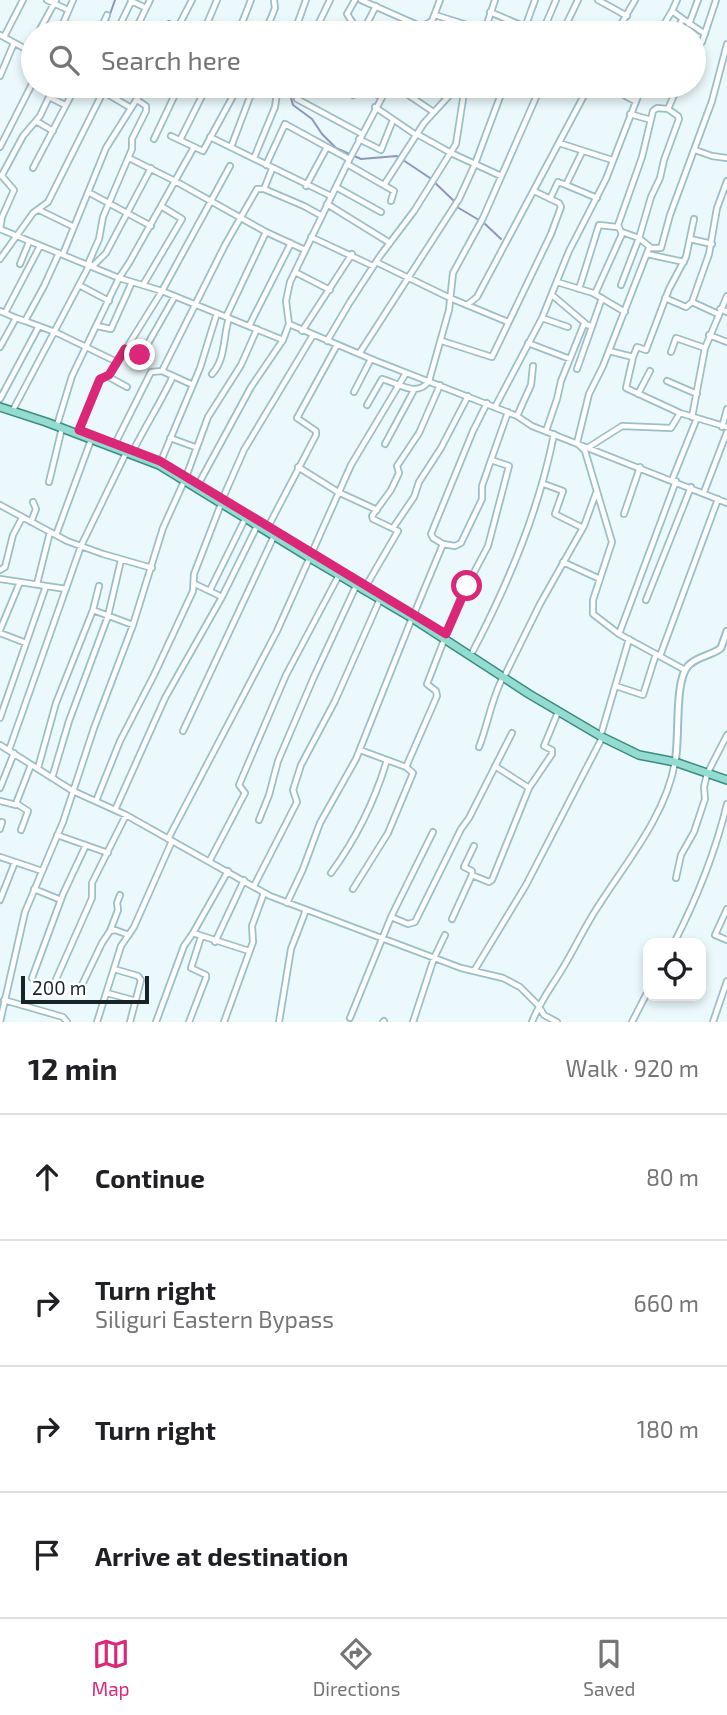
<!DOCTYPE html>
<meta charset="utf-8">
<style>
:root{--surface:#fff;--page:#f6f6f6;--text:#202124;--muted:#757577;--line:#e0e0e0;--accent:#db2777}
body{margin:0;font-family:"Exo 2",sans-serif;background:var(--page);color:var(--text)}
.controls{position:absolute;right:21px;bottom:21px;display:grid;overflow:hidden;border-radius:14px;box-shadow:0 4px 10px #0003}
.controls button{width:63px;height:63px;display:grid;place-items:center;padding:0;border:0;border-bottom:2px solid var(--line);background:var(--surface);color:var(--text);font:35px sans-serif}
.scale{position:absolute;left:21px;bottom:18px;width:128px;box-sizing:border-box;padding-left:7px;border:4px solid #162427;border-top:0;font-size:19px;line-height:24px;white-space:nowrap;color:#162427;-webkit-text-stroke:5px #fff;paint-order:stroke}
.stop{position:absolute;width:21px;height:21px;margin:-16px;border:5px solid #db2777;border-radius:50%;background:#fff}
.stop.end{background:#db2777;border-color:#fff;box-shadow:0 2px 7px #0008}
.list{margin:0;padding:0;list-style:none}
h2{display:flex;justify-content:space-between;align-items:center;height:91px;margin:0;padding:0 28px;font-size:30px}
h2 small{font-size:23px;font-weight:400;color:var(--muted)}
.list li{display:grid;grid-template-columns:46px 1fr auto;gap:21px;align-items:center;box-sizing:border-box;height:126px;padding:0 28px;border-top:2px solid var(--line)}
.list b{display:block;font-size:26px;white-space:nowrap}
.list p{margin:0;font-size:23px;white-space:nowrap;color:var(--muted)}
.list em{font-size:23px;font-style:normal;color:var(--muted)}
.icon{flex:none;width:38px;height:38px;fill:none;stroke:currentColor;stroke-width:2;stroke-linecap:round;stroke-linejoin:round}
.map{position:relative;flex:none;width:727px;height:1022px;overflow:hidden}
.search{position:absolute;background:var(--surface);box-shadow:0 4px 10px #0003;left:21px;right:21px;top:21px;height:77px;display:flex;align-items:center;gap:18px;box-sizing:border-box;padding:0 24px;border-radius:38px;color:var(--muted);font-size:26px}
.sheet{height:595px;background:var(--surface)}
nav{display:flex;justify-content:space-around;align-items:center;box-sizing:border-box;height:98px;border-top:2px solid var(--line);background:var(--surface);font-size:19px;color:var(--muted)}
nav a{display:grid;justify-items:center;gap:4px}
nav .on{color:var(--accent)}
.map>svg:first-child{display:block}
</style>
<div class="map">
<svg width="727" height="1022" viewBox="0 0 727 1022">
<rect width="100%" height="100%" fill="#ebf9fc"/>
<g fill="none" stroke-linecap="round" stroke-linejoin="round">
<path stroke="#8e96bb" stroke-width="2" d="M112 33 108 20 115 0
M154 33 158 26 169 21 191 33
M270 86 288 87 293 105 312 119 322 134 336 148 361 159 397 156 430 178 455 202
M457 207 479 220
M484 223 501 239"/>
<defs>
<path id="minor" d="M47 0 68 10
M355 0 347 14 355 26 364 30
M361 0 422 27
M598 0 627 16
M131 1 146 8
M490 12 525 27
M435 15 467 25
M683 19 705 34
M689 24 698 0
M38 33 56 0
M59 33 73 0
M99 33 107 15
M116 33 132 0
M134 33 150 0
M175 33 192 0
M203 33 217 0
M238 33 251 0
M265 33 275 8 274 0
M294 33 306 0
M314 33 330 0
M362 33 376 6
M419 33 422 27 432 21 440 0
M484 33 495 0
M523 33 535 0
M542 33 556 0
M562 33 578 0
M616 33 635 0
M659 33 672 11
M674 33 683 19 672 11 677 0
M0 35 33 53
M4 37 23 0
M694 50 702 42 716 0
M0 76 14 43
M94 86 131 108
M363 86 381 97
M607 86 635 101
M299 87V86
M401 90 432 111
M317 93 321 86
M624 94 628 86
M353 95 357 86
M49 97 55 86
M297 99 362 134
M375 107 416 135
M630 114 651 120
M36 121 53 131
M417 134 451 153 501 176
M171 136 203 151 238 87
M210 137 331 196
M154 139 179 86
M359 139 381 150 393 120
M180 140 207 86
M559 143 612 160
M0 147 33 82
M231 147 253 89
M695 150 712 156 727 158
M582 152 566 185 597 198
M129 158 175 181 266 232
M254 158 275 107 278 86
M347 164 394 191 391 201
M266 165 285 124 327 147
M33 168 76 86
M2 175 23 136 40 116 49 97 65 105
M384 185 424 123 458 86
M306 186 327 147 349 159
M336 187 381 212
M264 189 304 206 322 216
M88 192 151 226
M550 199 558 182 566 185
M327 204 390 243
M39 210 74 227
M0 229 119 278 162 291 283 340
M0 229 2 217 14 190 1 175
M622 232 639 238 650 247
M311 237 373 266
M690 239 712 244
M59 253 44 286 25 321 55 332 117 362
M63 254 106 148 145 86
M647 254 684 262
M0 259 33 213 48 202 106 86
M376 262 450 298 508 322
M20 264 29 242
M88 264 99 239 103 217 132 149V139L146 111V106L137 100
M93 266 106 253 151 168
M295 272 330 290
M557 282 593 293 625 312
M79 285 109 301
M143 285 182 219 161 206
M621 285 639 238 651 197 660 178 664 160 679 119 678 116 668 109
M579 289 599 225 617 227
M595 294 622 234 618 225 642 157 653 111 657 108 668 109 678 86
M552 295 585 323
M665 298 686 307 692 302 709 254 717 208 727 181
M692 302 718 314
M467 305 477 297 589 86
M720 309 727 312
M0 311 16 318
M5 313 40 246
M226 317 266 232 305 250
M542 318 568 327
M289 324 376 361 517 416 532 426 727 503
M97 326 111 329 132 282
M249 326 291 243
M302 331 352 254
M709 335 727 342
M327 341 350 302 380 256 414 211 456 144 465 86
M442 341 492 357 551 234 561 207 559 203 534 191
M528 343 570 359
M0 347 16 318 25 321
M125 349 137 355 142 354 175 296
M609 351 633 357 637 347 646 350 669 289 686 257 694 219
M671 352 676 338 705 348
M359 354 459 199 475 164 504 86
M633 357 626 388 680 413
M577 369 602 298
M162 371 225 245 257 189H264L272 169
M212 374C226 359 223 336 229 318
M107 376 127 387
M667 381 697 394
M354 392 371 359
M638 394 650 371
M0 399 39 326
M367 405 382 379C398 383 417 398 429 381L449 310 453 273 483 218 541 86
M495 407 542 318 569 251 606 179 642 86
M14 408 90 264
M517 416 531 385 533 366
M692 417 705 348 727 296
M58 422 72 376 119 278 129 263 194 147
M722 427 727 409
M79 430 98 382 111 373 162 291 230 166
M546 431 557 399 561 381 584 324 591 326
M170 438 195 447
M115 444 151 372 162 371 193 385
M385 444 414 390
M589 447 622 426 671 428 680 413 727 427
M133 451C146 425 161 402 173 376
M161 461 200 368 217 313
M298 467 338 492 377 510
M672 480 697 418
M49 482 62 428
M544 484 563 491 555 514 583 528
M198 485 251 387 283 340 289 324 286 301 290 282 347 164 388 86
M704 492 727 432
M222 500 244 450 313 335
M0 505 67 541 103 554 152 568
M624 514 640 467
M31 522 36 509 33 502
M268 527 316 435V431L297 418 337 345
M393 528 414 497 419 482 441 448 468 396
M56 535 91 440
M443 544 455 546 461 543 482 499V486L491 460
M563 562 600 579
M0 570 5 567 13 535 22 518
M0 579 66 589
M37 584 50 532
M195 584 222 597
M366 586 398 531 373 519 372 516 391 490 399 473 397 466 419 433 440 385
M210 590 245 519
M646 600 691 487
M93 610 133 625
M414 614 443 544 433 538 431 534 473 431 487 403
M0 630 20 582
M0 633 26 643
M446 634 461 597 488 546 509 466 491 460 508 412
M619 634 676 481
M473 651C509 582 539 511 554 434
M660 656 718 499
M685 670 619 634 593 614V600L612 542 585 451 577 443 589 394 603 366 649 248H661L670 215 712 101 727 44
M506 673 540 604 584 526 596 493
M616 686 643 695 656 654
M0 718 46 586
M183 731 274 536
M602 731 629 639
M0 745 73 791 126 815 270 896 461 968 503 978 520 987 538 1005 544 1015 557 1022
M479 747C488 724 491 700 503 677
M9 750 81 546 126 453
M495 766 529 788
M406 767 437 696 436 691 427 684 444 640
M38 768 56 703 93 610 99 586
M52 778 69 721 108 616 121 560
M0 788 14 753
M0 801 16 805
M96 801 120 741 154 675 193 591 194 574 221 504
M115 810 165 698 222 597 257 526
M259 820 269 795 278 761 313 679 356 586
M0 829 2 822
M21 830 28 811 17 804V801L31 765
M57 835 108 853
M168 839 277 631 351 465 406 373
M0 857 42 871
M210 860 245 793 239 785 286 675 339 575
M331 873C356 839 375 800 387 760
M472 875V871L464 867 474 846
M676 878 681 855 694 832 705 799 704 787 707 774 727 735
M254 886 297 802 293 790 301 765 335 701 380 599
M34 889 61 900
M353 889 388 833 413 773 406 767 360 750
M0 900 15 862
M287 903 303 869 320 823 356 759 412 618
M727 909 715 935 727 940
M391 917 433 832
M452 919 472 875 489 882 492 880 529 788 552 754V750L544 746 558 712
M110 931 118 910 117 903 120 895
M193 933 249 951
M215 942 244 880
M674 943C697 898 715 854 727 804
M114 969 138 976 141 980 130 1022
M474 971 526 885 602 738
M32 978 63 894 86 845
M80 989 102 943 110 931 115 930 129 935
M50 993 92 898V883L126 815
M107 993 136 1001
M4 1000 63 1017 67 1022
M350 1018 391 917 408 924 415 922 461 829 469 818 512 733
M0 1022 25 912 63 822 94 728 133 625 163 528 186 477 208 417 241 365 257 329
M97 1022 121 946 134 927 172 841
M156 1022 184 946 193 933 228 871
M189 1022 206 978V975L191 968 201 937
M224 1022 253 942 252 926 264 893
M279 1022 291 949 306 910
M383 1022 384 1021
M413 1022 434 958 445 935
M532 1022C540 1001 553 985 564 966 576 946 586 924 599 905 627 861 666 815 675 762
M632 1022 648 991
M713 1022 727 981"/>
<path id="tertiary" d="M675 762C680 739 674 681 688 666 697 656 711 656 721 648L727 631"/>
<path id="primary" d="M0 407 46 422 159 465 310 558 412 618 529 694 602 737 639 755 675 762 727 780"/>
</defs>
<use href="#minor" stroke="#9cbfc7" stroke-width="8"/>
<use href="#tertiary" stroke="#9cbfc7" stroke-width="9"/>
<use href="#primary" stroke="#398c82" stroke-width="10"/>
<use href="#minor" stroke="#fff" stroke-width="4.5"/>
<use href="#tertiary" stroke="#fff" stroke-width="5"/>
<use href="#primary" stroke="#94dcd1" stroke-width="7"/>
</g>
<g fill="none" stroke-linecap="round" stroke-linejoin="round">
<path stroke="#db2777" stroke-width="9" d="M140 355 125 349 109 375 100 379 79 430 160 461 446 634 467 586"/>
</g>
</svg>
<div class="controls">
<button><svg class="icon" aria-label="locate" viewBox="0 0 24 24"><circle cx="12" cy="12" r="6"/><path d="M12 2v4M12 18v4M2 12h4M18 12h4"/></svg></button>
</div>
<div class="scale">200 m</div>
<div class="stop" style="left:467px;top:586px"></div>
<div class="stop end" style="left:140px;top:355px"></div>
<div class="search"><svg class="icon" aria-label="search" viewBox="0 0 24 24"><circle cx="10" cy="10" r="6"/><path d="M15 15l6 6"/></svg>Search here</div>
</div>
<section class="sheet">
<h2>12 min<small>Walk · 920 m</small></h2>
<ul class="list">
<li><svg class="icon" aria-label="ahead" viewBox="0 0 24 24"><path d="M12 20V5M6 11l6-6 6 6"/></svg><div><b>Continue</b></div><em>80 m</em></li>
<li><svg class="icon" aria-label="right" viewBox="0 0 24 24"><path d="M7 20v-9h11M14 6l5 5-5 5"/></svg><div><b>Turn right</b><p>Siliguri Eastern Bypass</p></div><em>660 m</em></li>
<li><svg class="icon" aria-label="right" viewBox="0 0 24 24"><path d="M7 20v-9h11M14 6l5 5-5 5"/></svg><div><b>Turn right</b></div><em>180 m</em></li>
<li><svg class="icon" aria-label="arrive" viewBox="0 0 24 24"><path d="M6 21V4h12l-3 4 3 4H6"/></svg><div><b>Arrive at destination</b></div></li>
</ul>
</section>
<nav>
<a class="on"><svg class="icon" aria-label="map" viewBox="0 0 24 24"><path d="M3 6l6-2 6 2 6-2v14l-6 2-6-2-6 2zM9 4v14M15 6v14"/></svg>Map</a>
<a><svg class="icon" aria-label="directions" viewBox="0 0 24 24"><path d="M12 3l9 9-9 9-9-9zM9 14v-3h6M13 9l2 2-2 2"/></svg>Directions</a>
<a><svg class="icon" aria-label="saved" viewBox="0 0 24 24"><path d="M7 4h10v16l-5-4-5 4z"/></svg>Saved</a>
</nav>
